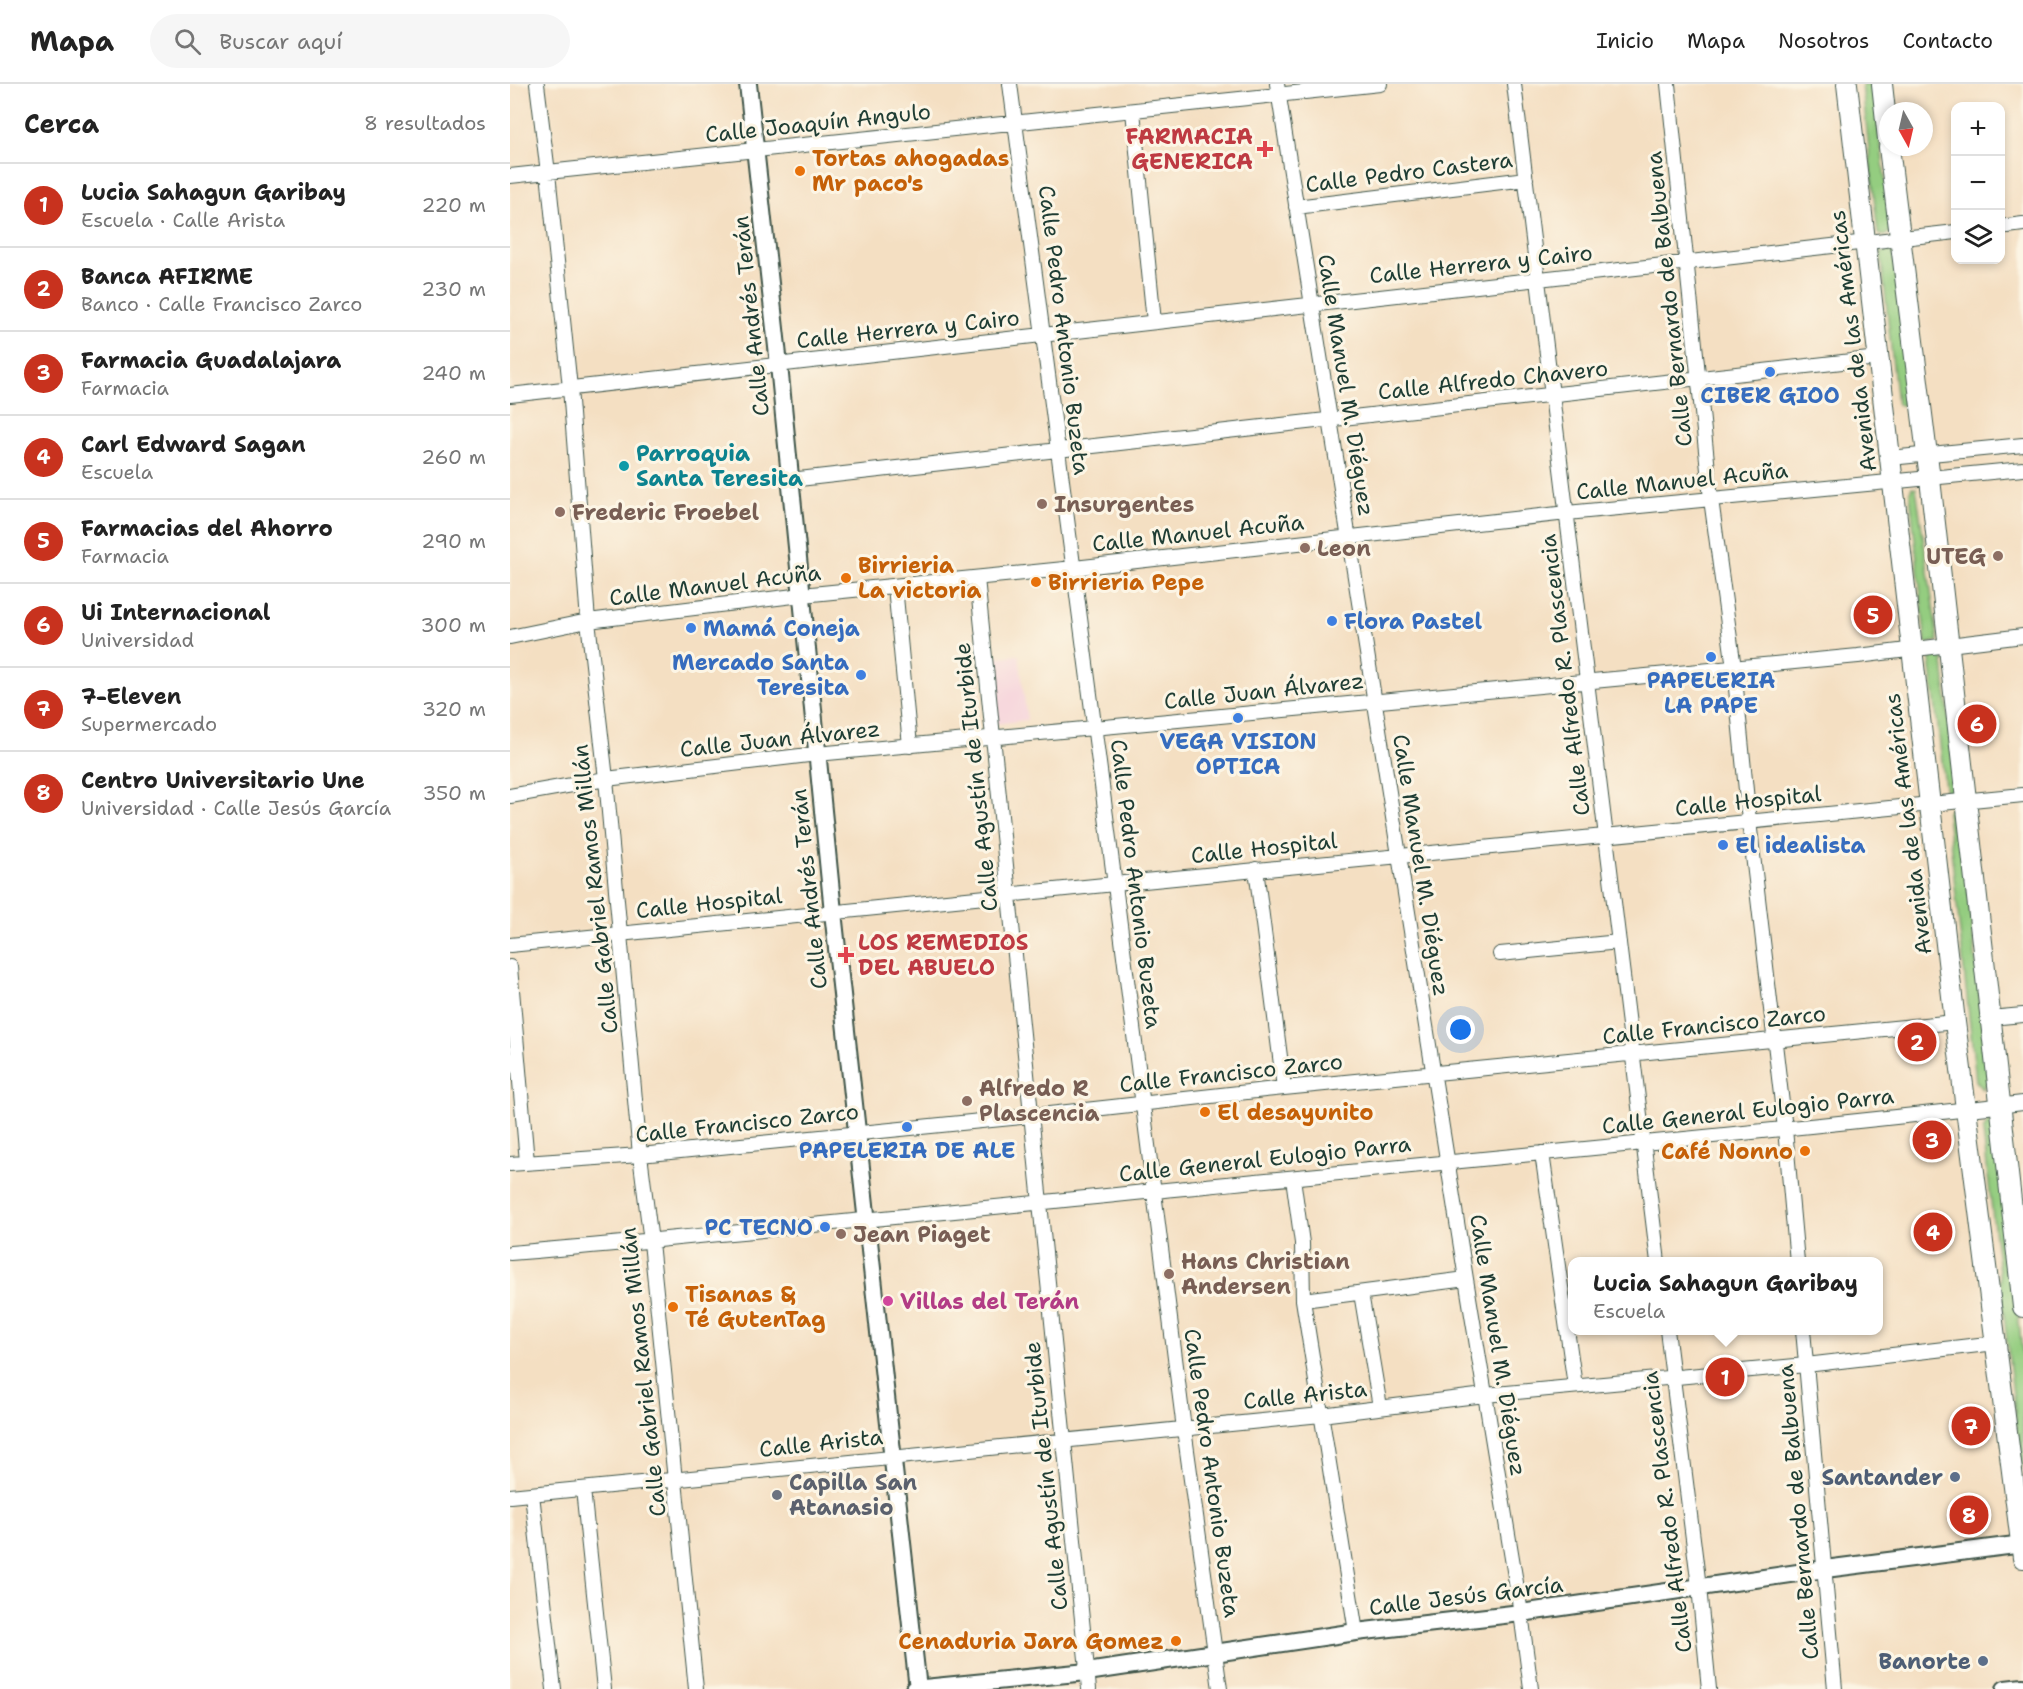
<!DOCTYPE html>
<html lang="es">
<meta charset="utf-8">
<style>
:root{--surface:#fff;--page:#f6f6f6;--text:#222;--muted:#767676;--line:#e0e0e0;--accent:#c8321e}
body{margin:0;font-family:"Shantell Sans",sans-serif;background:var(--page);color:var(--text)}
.controls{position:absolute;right:18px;top:18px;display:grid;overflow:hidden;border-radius:12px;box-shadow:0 3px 9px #0003}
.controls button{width:54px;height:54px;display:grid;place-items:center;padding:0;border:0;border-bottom:2px solid var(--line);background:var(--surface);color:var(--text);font:30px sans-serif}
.compass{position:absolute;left:1369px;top:18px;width:54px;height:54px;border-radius:50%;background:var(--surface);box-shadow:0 3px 9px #0003;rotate:172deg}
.you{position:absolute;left:951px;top:946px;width:21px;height:21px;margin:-15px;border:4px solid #fff;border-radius:50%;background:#1a73e8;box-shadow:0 0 0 9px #1a73e833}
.badge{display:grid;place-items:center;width:39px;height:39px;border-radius:50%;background:var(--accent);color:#fff;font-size:20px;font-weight:700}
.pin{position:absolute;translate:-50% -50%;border:3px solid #fff;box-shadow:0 2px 6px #0006}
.popup{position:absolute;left:1058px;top:1173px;width:315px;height:78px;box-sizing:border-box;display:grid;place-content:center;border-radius:12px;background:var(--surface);filter:drop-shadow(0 2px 4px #0005);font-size:20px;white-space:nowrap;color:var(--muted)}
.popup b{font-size:22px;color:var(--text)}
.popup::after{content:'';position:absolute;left:50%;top:100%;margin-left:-12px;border:12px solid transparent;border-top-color:var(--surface)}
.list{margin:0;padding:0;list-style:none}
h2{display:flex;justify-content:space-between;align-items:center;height:78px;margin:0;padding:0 24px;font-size:26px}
h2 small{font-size:20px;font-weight:400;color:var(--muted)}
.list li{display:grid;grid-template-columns:39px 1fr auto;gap:18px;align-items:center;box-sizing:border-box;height:84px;padding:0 24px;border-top:2px solid var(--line)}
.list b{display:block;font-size:22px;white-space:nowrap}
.list p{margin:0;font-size:20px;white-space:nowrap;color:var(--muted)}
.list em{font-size:20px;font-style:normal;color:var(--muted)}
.icon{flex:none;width:33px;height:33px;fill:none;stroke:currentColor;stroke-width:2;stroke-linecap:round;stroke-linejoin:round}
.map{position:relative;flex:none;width:1513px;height:1605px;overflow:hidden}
header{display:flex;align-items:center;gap:36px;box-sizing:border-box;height:84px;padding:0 30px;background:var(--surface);border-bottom:2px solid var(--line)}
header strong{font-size:28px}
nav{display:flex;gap:33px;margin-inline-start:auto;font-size:21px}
.search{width:420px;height:54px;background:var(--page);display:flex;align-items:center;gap:15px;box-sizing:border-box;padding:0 21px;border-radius:33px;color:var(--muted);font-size:22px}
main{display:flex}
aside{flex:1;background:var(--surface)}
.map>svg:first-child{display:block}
</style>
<header>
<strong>Mapa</strong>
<div class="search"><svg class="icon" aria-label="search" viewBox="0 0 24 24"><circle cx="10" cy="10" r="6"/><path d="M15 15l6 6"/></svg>Buscar aquí</div>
<nav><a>Inicio</a><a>Mapa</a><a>Nosotros</a><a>Contacto</a></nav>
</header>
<main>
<aside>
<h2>Cerca<small>8 resultados</small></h2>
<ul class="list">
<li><span class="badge">1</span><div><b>Lucia Sahagun Garibay</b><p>Escuela · Calle Arista</p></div><em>220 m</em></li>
<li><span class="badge">2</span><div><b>Banca AFIRME</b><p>Banco · Calle Francisco Zarco</p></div><em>230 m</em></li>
<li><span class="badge">3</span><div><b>Farmacia Guadalajara</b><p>Farmacia</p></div><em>240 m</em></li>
<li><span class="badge">4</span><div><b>Carl Edward Sagan</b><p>Escuela</p></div><em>260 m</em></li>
<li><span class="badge">5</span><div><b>Farmacias del Ahorro</b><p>Farmacia</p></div><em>290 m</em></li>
<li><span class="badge">6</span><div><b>Ui Internacional</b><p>Universidad</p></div><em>300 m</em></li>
<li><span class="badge">7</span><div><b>7-Eleven</b><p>Supermercado</p></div><em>320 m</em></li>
<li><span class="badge">8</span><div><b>Centro Universitario Une</b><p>Universidad · Calle Jesús García</p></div><em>350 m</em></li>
</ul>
</aside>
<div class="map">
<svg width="1513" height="1605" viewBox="0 0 1513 1605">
<rect width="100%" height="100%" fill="#fcf5e5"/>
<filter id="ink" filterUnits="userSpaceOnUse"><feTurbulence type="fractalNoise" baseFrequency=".0167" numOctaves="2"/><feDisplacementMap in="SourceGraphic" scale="12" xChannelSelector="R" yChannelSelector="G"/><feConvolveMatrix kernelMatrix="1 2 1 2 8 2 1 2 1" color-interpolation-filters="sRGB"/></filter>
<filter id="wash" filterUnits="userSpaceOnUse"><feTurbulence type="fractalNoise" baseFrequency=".008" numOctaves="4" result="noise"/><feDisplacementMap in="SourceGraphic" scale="24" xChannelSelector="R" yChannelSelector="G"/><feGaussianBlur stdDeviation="1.35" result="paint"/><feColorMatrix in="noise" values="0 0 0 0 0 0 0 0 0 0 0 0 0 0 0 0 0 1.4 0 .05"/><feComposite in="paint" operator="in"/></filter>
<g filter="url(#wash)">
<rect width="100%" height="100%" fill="#f4dfc2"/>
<path fill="#f5cfda" d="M509 571 517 636 486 640 479 574Z"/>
<path fill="#94cd80" stroke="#5a855a" stroke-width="1.5" d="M1352 0H1364L1381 147 1375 152 1368 150Z
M1377 166 1383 168 1401 318 1395 322 1387 320 1371 169Z
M1402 403 1406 404 1428 557 1416 560 1400 409Z
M1419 567H1432L1446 709 1436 711Z
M1443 722 1449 726 1479 995 1473 1005 1466 997 1437 728Z
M1478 1036 1487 1045 1513 1275V1384L1511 1380 1473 1047Z"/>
</g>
<g filter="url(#ink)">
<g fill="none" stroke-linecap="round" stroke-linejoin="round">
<defs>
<path id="minor" d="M27 0 38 89 60 304 78 537 96 695 130 1071 141 1158 186 1605
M500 0 605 801 674 1345 710 1605
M767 0 956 1195 1011 1529 1021 1605
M1004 0 1148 1178
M1158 0 1201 415 1224 584 1239 737 1275 1045 1287 1178
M623 27 644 238
M0 92 870 0
M786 123 1016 95
M1490 143 1513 140
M0 311 1446 148
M1380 374 1513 361
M280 396 1368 274
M467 494 579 1605
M385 502 400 662
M0 553 78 537 292 511 564 484 1057 429 1513 385
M0 712 96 695 307 670 1348 572 1513 552
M746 785 774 1004
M0 861C504 809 1009 760 1513 711
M990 870 1109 858
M0 883 17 1078
M1480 934 1513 931
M1032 1069 1065 1302
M0 1080 130 1071 521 1032 774 1004 1445 938
M783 1094 792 1159 793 1216 846 1548
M0 1169C216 1151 431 1128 646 1107 935 1078 1224 1052 1513 1019
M851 1209 870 1323
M793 1216 956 1195
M1157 1246 1189 1503 1199 1605
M1293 1246 1325 1605
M73 1405 94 1605
M22 1410 44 1605
M0 1412 811 1331 975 1311 1296 1281 1486 1259"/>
<path id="tertiary" d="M238 0 269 281 323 828 408 1605
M404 1605 577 1588 846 1548 1011 1529 1315 1485 1513 1460
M1495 1605 1513 1603"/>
<path id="secondary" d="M1337 0 1445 938 1513 1474
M1372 0 1378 55
M1379 63 1420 395 1513 1223"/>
</defs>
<use href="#minor" stroke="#3f5549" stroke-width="16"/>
<use href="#tertiary" stroke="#3f5549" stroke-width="20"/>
<use href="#secondary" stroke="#3f5549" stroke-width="22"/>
<use href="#minor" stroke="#fff" stroke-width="14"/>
<use href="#tertiary" stroke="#fff" stroke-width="16"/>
<use href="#secondary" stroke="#fff" stroke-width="20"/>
</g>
</g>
<g fill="#e0444e" stroke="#fcf5e5" stroke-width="2">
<path d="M752 56h6v6h6v6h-6v6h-6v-6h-6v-6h6z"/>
<path d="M333 862h6v6h6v6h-6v6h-6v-6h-6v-6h6z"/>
</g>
<g fill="#e8710a" stroke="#fcf5e5" stroke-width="2">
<circle cx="290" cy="87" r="6"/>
<circle cx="336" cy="494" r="6"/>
<circle cx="526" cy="498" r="6"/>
<circle cx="695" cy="1028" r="6"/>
<circle cx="1295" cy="1067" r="6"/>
<circle cx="163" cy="1223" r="6"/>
<circle cx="666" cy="1557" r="6"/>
</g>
<g fill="#3f7fe0" stroke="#fcf5e5" stroke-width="2">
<circle cx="1260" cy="288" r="6"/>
<circle cx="822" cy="537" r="6"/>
<circle cx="181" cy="544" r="6"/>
<circle cx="1201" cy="573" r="6"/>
<circle cx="351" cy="591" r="6"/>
<circle cx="728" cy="634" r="6"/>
<circle cx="1213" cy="761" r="6"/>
<circle cx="397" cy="1043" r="6"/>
<circle cx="315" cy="1143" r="6"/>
</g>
<circle fill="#0f9aa8" stroke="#fcf5e5" stroke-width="2" cx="114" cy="382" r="6"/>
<g fill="#8d6e63" stroke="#fcf5e5" stroke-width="2">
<circle cx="532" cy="420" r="6"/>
<circle cx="50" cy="428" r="6"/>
<circle cx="795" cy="464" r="6"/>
<circle cx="1488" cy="472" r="6"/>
<circle cx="457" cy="1017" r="6"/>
<circle cx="331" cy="1150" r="6"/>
<circle cx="659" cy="1190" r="6"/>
</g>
<circle fill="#d1479c" stroke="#fcf5e5" stroke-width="2" cx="378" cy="1217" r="6"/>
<g fill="#5c6f8a" stroke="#fcf5e5" stroke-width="2">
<circle cx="1445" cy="1393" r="6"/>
<circle cx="1473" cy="1577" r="6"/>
</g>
<circle fill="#6b7280" stroke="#fcf5e5" stroke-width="2" cx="267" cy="1411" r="6"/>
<g text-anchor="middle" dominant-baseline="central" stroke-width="6" stroke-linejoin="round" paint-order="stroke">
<g font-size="22" fill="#1f3d34" stroke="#fcf5e5">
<text transform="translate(308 39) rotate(-6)">Calle Joaquín Angulo</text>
<text transform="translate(899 88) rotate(-7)">Calle Pedro Castera</text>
<text transform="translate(971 180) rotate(-6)">Calle Herrera y Cairo</text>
<text transform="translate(1159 215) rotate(-96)">Calle Bernardo de Balbuena</text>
<text transform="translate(241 232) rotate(-96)">Calle Andrés Terán</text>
<text transform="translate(398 245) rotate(-6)">Calle Herrera y Cairo</text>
<text transform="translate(554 246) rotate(83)">Calle Pedro Antonio Buzeta</text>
<text transform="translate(1343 257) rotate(-97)">Avenida de las Américas</text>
<text transform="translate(983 296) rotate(-6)">Calle Alfredo Chavero</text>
<text transform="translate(836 301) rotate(81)">Calle Manuel M. Diéguez</text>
<text transform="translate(1172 397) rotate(-6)">Calle Manuel Acuña</text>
<text transform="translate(688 449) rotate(-6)">Calle Manuel Acuña</text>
<text transform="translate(205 501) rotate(-7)">Calle Manuel Acuña</text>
<text transform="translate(1055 591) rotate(-97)">Calle Alfredo R. Plascencia</text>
<text transform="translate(754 607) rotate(-6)">Calle Juan Álvarez</text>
<text transform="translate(270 655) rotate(-6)">Calle Juan Álvarez</text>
<text transform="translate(466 693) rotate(-96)">Calle Agustín de Iturbide</text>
<text transform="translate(1238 717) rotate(-6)">Calle Hospital</text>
<text transform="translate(1398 740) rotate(-97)">Avenida de las Américas</text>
<text transform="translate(754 764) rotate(-6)">Calle Hospital</text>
<text transform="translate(911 781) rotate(81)">Calle Manuel M. Diéguez</text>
<text transform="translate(626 800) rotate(83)">Calle Pedro Antonio Buzeta</text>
<text transform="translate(85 805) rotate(-96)">Calle Gabriel Ramos Millán</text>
<text transform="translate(299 805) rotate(-96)">Calle Andrés Terán</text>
<text transform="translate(199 819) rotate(-6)">Calle Hospital</text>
<text transform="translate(1204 941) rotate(-6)">Calle Francisco Zarco</text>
<text transform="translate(721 989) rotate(-6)">Calle Francisco Zarco</text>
<text transform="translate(1238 1027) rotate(-6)">Calle General Eulogio Parra</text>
<text transform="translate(237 1039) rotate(-6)">Calle Francisco Zarco</text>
<text transform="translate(755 1075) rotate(-6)">Calle General Eulogio Parra</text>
<text transform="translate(988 1261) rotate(81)">Calle Manuel M. Diéguez</text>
<text transform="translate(133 1288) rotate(-96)">Calle Gabriel Ramos Millán</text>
<text transform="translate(795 1311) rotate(-6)">Calle Arista</text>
<text transform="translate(311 1359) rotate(-6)">Calle Arista</text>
<text transform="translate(702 1389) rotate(82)">Calle Pedro Antonio Buzeta</text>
<text transform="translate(536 1392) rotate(-96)">Calle Agustín de Iturbide</text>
<text transform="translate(1157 1428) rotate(-97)">Calle Alfredo R. Plascencia</text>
<text transform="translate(1288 1428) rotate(-95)">Calle Bernardo de Balbuena</text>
<text transform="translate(956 1512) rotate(-7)">Calle Jesús García</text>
</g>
<g font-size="22" font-weight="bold" fill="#be3a42" stroke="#fcf5e5" text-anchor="end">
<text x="743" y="52">FARMACIA<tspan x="743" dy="25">GENERICA</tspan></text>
<text x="348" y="858" text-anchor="start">LOS REMEDIOS<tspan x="348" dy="25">DEL ABUELO</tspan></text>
</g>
<g font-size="22" font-weight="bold" fill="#c56008" stroke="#fcf5e5" text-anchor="start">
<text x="302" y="74">Tortas ahogadas<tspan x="302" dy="25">Mr paco's</tspan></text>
<text x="348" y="481">Birrieria<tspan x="348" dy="25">La victoria</tspan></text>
<text x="538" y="498">Birrieria Pepe</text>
<text x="707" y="1028">El desayunito</text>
<text x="1283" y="1067" text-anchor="end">Café Nonno</text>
<text x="175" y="1210">Tisanas &amp;<tspan x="175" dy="25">Té GutenTag</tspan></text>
<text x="654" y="1557" text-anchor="end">Cenaduria Jara Gomez</text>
</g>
<g font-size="22" font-weight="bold" fill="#366cbe" stroke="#fcf5e5">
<text x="1260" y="311">CIBER GIOO</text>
<text x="834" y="537" text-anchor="start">Flora Pastel</text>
<text x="193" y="544" text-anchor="start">Mamá Coneja</text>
<text x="339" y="578" text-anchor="end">Mercado Santa<tspan x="339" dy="25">Teresita</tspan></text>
<text x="1201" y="596">PAPELERIA<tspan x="1201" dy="25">LA PAPE</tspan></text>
<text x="728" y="657">VEGA VISION<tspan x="728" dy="25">OPTICA</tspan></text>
<text x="1225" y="761" text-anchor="start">El idealista</text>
<text x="397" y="1066">PAPELERIA DE ALE</text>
<text x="303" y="1143" text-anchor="end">PC TECNO</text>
</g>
<g font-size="22" font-weight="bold" fill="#0d838f" stroke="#fcf5e5" text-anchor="start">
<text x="126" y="369">Parroquia<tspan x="126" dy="25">Santa Teresita</tspan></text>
</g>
<g font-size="22" font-weight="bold" fill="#785e54" stroke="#fcf5e5" text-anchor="start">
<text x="544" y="420">Insurgentes</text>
<text x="62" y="428">Frederic Froebel</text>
<text x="807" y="464">Leon</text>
<text x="1476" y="472" text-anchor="end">UTEG</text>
<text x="469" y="1004">Alfredo R<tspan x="469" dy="25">Plascencia</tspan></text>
<text x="343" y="1150">Jean Piaget</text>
<text x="671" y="1177">Hans Christian<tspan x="671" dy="25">Andersen</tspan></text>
</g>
<g font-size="22" font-weight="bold" fill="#b23c85" stroke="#fcf5e5" text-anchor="start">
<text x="390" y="1217">Villas del Terán</text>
</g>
<g font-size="22" font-weight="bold" fill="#4e5e75" stroke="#fcf5e5" text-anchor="end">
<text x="1433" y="1393">Santander</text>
<text x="1461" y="1577">Banorte</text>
</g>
<g font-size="22" font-weight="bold" fill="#5b616d" stroke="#fcf5e5" text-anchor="start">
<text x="279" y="1398">Capilla San<tspan x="279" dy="25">Atanasio</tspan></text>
</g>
</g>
</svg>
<div class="controls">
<button>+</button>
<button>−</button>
<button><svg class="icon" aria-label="layers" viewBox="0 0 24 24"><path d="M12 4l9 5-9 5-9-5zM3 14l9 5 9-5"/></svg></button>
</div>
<svg class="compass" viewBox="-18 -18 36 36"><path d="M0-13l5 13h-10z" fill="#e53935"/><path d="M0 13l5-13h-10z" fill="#767676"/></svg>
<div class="you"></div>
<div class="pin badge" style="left:1215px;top:1293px">1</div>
<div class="popup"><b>Lucia Sahagun Garibay</b>Escuela</div>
<div class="pin badge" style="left:1407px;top:958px">2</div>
<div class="pin badge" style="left:1422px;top:1056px">3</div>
<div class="pin badge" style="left:1423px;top:1148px">4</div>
<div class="pin badge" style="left:1363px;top:531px">5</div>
<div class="pin badge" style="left:1467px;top:640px">6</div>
<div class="pin badge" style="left:1461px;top:1342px">7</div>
<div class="pin badge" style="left:1459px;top:1431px">8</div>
</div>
</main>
